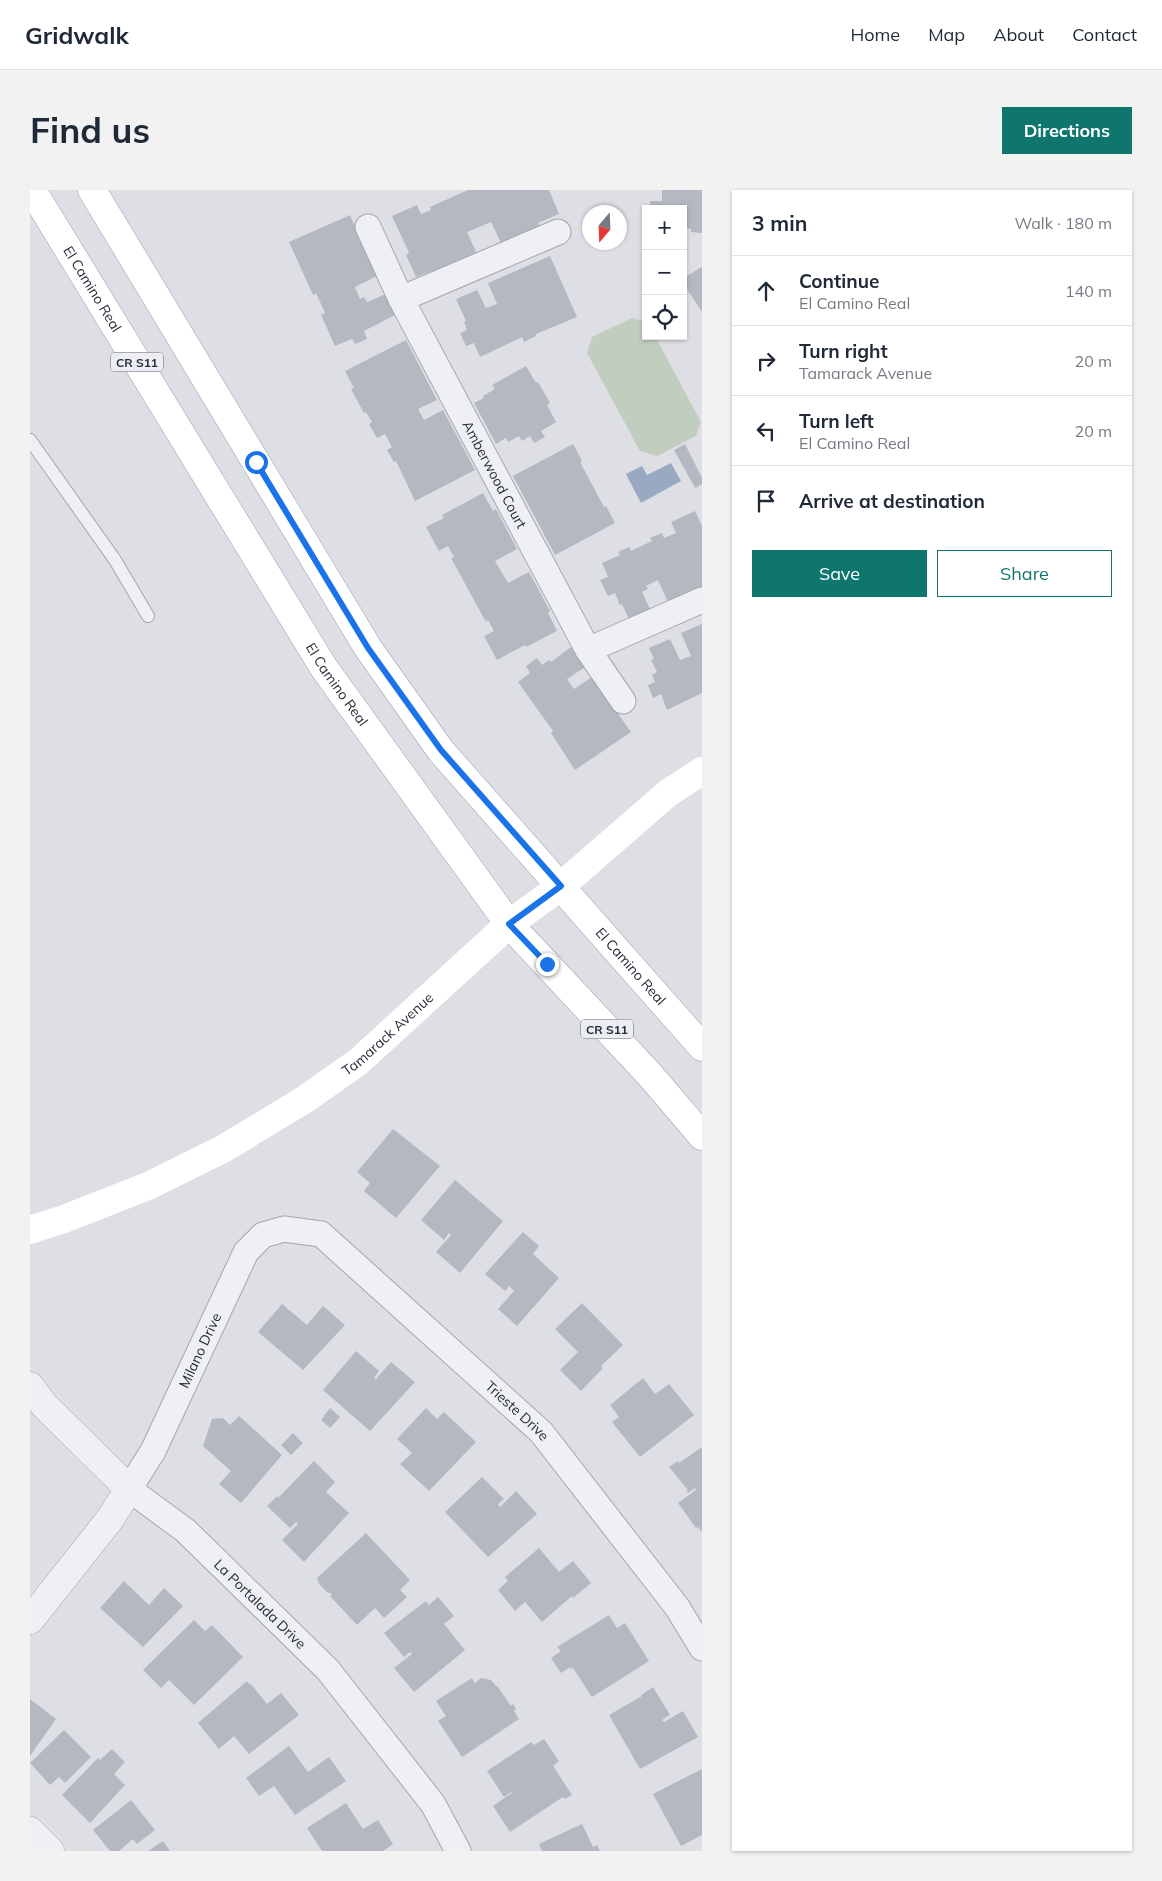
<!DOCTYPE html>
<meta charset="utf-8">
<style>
:root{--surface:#fff;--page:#f2f2f3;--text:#1f2937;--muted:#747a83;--line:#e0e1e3;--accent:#0f766e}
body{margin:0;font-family:Mulish,sans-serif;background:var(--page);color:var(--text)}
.controls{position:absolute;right:15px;top:15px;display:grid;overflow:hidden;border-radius:0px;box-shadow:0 1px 4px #0004}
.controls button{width:45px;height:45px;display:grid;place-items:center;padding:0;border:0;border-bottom:1px solid var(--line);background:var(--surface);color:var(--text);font:25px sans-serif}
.compass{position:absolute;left:552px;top:15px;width:45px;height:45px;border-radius:50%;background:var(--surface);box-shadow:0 1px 4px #0004;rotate:199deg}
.stop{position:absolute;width:15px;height:15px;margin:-11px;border:4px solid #1a73e8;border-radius:50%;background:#fff}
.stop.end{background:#1a73e8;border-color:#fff;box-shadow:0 1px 5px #0008}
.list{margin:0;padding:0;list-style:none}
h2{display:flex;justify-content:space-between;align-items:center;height:65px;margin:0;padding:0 20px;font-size:21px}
h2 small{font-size:16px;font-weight:400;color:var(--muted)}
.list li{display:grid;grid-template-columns:32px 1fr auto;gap:15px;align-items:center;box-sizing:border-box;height:70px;padding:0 20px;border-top:1px solid var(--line)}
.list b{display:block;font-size:19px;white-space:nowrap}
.list p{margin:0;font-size:16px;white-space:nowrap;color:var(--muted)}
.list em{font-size:16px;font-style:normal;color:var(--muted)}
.actions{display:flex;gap:10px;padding:15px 20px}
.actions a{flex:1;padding:11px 0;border:1px solid var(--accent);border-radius:0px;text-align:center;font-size:18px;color:var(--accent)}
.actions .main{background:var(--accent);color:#fff}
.icon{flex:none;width:28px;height:28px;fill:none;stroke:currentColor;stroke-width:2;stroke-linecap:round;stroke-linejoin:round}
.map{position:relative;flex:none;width:672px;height:1661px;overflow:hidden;border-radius:0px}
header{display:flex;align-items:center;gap:30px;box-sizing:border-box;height:70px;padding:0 25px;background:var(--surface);border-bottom:1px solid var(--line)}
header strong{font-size:24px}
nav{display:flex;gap:28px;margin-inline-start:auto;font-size:18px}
.intro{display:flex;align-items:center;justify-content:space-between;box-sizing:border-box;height:120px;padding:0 30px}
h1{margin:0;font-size:35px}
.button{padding:12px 22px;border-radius:0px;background:var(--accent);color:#fff;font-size:18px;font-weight:700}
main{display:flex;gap:30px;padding:0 30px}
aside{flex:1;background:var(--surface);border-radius:0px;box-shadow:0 1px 4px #0004}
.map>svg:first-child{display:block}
</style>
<header>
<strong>Gridwalk</strong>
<nav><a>Home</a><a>Map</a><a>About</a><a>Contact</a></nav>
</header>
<div class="intro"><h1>Find us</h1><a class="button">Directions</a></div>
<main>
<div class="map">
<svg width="672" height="1661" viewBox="0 0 672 1661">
<rect width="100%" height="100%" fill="#dddfe5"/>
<path fill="#c1cebf" d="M602 128 616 132V146H625L671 232 666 246 627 266 610 261 557 163 562 147Z"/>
<path fill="#9aa9c2" d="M641 273 651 291 611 313 596 284 612 276 617 285Z"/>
<path fill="#b4b8c1" d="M438 0H519L529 24 508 33 510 36 471 53 461 32 437 42 447 64 406 82 404 80 386 87 376 65 379 63 362 26 387 15 391 24 401 20 400 17Z
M632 0H672V43L661 42V39L653 38V19H620V11H632Z
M320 25 347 86 325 97 330 109 334 107 337 112 356 104 365 125 334 141 337 149 325 154 322 149 305 156 291 125 295 123 286 103 283 105 259 52Z
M520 66 547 127 506 144V146L494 152 492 147 450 167 444 153 436 156 430 143 437 140 434 132 436 131 426 109 447 100 456 118 467 114 458 93Z
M672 77V122L653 93V88Z
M376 150 407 210 388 219 394 230 413 220 445 280 385 311 366 271 364 272 357 260 362 257 355 244 347 248 339 234 342 232 336 222 334 223 321 199 324 198 315 181Z
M496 176 506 193 508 192 520 213 517 215 526 232 511 241 515 247 504 253 500 246 492 251 489 246 478 252 476 248 466 254 444 213 454 208 453 206 465 199 462 195Z
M543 254 552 271 550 272 574 317 576 316 585 333 525 365 483 286Z
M655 254 672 288V294L665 298 644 260Z
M453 303 463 321 466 319 487 359 465 371 478 393 499 382 520 421 518 423 527 441 496 457 495 455 467 470 454 446 464 441 458 430 456 432 421 368 424 367 418 356 409 361 396 337 414 328 412 325Z
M665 321 672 336V397L638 412 628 390 616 396 618 399 612 402 620 419 599 429 592 414 590 415 585 403 578 406 570 390 578 387 572 373 590 365 588 362 599 357 601 361 622 351 620 348 632 343 634 348 646 343 641 332Z
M672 434V503L637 520 631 504 623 508 618 495 625 492 622 485 627 482 621 470 624 469 619 458 640 449 650 470 661 466 651 443Z
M541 457 555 477 537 489 544 499 562 487 601 542 545 580 521 543 523 541 488 492 500 483 496 476 507 468 512 475 519 470 521 472Z
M363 939 410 976 366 1028 334 1001 340 993 327 982Z
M425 990 473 1031 430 1083 406 1062 421 1045 419 1043 414 1050 391 1030Z
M493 1042 509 1056 503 1064 529 1088 487 1136 468 1119 484 1101 479 1096 475 1101 455 1084Z
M552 1113 593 1155 571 1176 573 1178 551 1201 530 1180 548 1162 525 1139Z
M252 1114 277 1135 293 1116 315 1135 273 1180 228 1142Z
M326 1161 349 1181 344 1188 346 1189 361 1172 385 1192 340 1241 293 1200Z
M613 1188 625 1204 639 1194 664 1225 610 1267 582 1232 589 1227 580 1215Z
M300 1218 310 1227 300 1238 291 1230Z
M396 1218 407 1229 414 1222 446 1252 399 1301 370 1274 382 1263 367 1249Z
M209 1226 252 1265 211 1313 189 1294 201 1281 173 1256 182 1229 193 1228 200 1235Z
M263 1243 273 1253 261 1265 251 1255Z
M672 1257V1342L668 1337 666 1338 648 1313 666 1300 665 1298 658 1303 656 1301 658 1300 639 1277 648 1271 649 1273Z
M284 1271 305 1292 296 1302 319 1323 274 1372 252 1350 268 1334 266 1332 260 1338 237 1316 247 1306 248 1308Z
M452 1287 474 1309 468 1314 470 1317 486 1301 507 1324 458 1367 415 1322Z
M336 1343 380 1390 370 1400 377 1407 354 1428 345 1418 327 1435 300 1406 302 1404 297 1402 289 1394 287 1388Z
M509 1358 529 1382 543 1371 561 1393 543 1408 542 1406 512 1432 495 1412 485 1421 468 1400 478 1391 475 1387Z
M94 1391 119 1415 134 1398 153 1416 113 1457 70 1418Z
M408 1407 424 1426 414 1434 435 1460 384 1502 364 1478 382 1464 380 1462 374 1467 354 1443 396 1411 399 1415Z
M579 1425 587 1438 595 1433 619 1471 562 1507 543 1478 541 1479 540 1477 531 1483 521 1468 531 1461 527 1457Z
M164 1430 175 1441 182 1435 213 1467 164 1515 139 1490 131 1498 113 1480Z
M442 1488 445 1493 451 1488 461 1490 466 1496H467L481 1516 483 1514 486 1519 484 1521 489 1529 432 1567 408 1531 416 1526 406 1511Z
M217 1491 220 1495 221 1494 237 1514 251 1503 269 1525 219 1564 204 1546 189 1559 168 1533Z
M623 1497 640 1525 632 1530 634 1532 653 1521 668 1547 610 1579 579 1525 612 1506 611 1505Z
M0 1509 26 1529 0 1566Z
M34 1540 61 1567 35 1593 29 1587 20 1595 0 1573Z
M514 1549 529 1571 523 1576 542 1605 535 1609 533 1607 480 1642 463 1616 482 1603 481 1602 474 1607 457 1581 501 1552 504 1555Z
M259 1556 278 1582 299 1567 316 1591 265 1625 244 1596 229 1606 216 1588Z
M82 1559 95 1572 84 1584 95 1595 60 1633 32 1605 68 1568 70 1570Z
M672 1579V1645L651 1656 623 1604Z
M101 1610 125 1640 107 1654 103 1649 89 1661H80L63 1640Z
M316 1613 333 1639 348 1630 363 1654 353 1661H292L277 1638Z
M552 1634 563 1657 567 1655 570 1661H512L509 1654Z
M133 1651 140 1661H118Z"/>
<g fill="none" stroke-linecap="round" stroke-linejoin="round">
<defs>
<path id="service" d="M0 250 85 370 118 426"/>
<g id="minor">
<path id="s1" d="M338 37 371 109 558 460 593 511"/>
<path d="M371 109 528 42"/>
<path d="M558 460 672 410"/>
<path id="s2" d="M428 1661 403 1614 298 1480 156 1341 99 1299 123 1261 216 1062 233 1045 254 1039 291 1044 511 1242 647 1417 672 1458"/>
</g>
<path id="tertiary" d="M0 1196 14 1215 99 1299 80 1329 0 1430
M0 1641 20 1661"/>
<g id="primary">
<path id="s4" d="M2 0 294 478 479 734 620 885 672 946"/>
<path id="s5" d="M62 0 338 458 411 561 672 857"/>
</g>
</defs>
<use href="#service" stroke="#a3a6ae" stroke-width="14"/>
<use href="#minor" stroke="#a3a6ae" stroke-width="27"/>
<use href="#tertiary" stroke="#a3a6ae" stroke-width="29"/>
<use href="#primary" stroke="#9da2b0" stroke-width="29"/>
<use href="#service" stroke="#eff0f4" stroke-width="12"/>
<use href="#minor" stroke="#eff0f4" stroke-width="25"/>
<use href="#tertiary" stroke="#eff0f4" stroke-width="28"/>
<path stroke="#fff" stroke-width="28" id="s3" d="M0 1040 34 1029 118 996 193 959 274 910 328 872 479 734 531 696 638 603 672 581"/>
<use href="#primary" stroke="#fff" stroke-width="28"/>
</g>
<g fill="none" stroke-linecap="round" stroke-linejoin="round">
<path stroke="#1a73e8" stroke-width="6" d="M226 272 338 458 411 560 531 696 479 734 517 774"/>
</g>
<g text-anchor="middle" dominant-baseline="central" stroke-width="5" stroke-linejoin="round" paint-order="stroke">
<g fill="#eceef3" stroke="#636672" stroke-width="1">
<rect x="81" y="162.5" width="52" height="19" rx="4"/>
<rect x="551" y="829.5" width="52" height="19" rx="4"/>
</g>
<g font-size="12" font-weight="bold" fill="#282c3a">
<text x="107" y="172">CR S11</text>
<text x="577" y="839">CR S11</text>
</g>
<g font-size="14" fill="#282c3a" stroke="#eceef3">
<text stroke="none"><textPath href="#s4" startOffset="116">El Camino Real</textPath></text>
<text stroke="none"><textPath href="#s1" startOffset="278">Amberwood Court</textPath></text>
<text stroke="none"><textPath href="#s4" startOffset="581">El Camino Real</textPath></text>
<text stroke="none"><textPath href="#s5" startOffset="948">El Camino Real</textPath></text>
<text stroke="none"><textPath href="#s3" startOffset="411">Tamarack Avenue</textPath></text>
<text stroke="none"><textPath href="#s2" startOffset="649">Milano Drive</textPath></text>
<text stroke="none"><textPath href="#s2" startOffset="1105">Trieste Drive</textPath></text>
<text transform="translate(230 1414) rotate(44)">La Portalada Drive</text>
</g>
</g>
</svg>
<div class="controls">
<button>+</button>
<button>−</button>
<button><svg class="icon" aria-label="locate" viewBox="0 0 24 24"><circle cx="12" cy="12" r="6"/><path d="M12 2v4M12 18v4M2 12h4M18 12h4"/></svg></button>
</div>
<svg class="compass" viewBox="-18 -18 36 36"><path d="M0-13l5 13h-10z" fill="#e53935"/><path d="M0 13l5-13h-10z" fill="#747a83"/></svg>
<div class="stop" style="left:226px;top:272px"></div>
<div class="stop end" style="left:517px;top:774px"></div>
</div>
<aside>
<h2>3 min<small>Walk · 180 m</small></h2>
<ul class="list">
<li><svg class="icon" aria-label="ahead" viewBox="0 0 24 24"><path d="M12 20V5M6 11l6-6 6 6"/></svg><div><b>Continue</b><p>El Camino Real</p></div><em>140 m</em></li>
<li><svg class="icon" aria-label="right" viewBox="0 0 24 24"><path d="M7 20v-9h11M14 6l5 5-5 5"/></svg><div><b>Turn right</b><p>Tamarack Avenue</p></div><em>20 m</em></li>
<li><svg class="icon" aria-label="left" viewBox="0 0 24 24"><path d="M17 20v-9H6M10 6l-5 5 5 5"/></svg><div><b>Turn left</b><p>El Camino Real</p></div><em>20 m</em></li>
<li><svg class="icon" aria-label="arrive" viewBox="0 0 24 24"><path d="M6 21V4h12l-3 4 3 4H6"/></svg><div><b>Arrive at destination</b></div></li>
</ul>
<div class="actions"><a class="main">Save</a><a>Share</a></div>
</aside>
</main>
